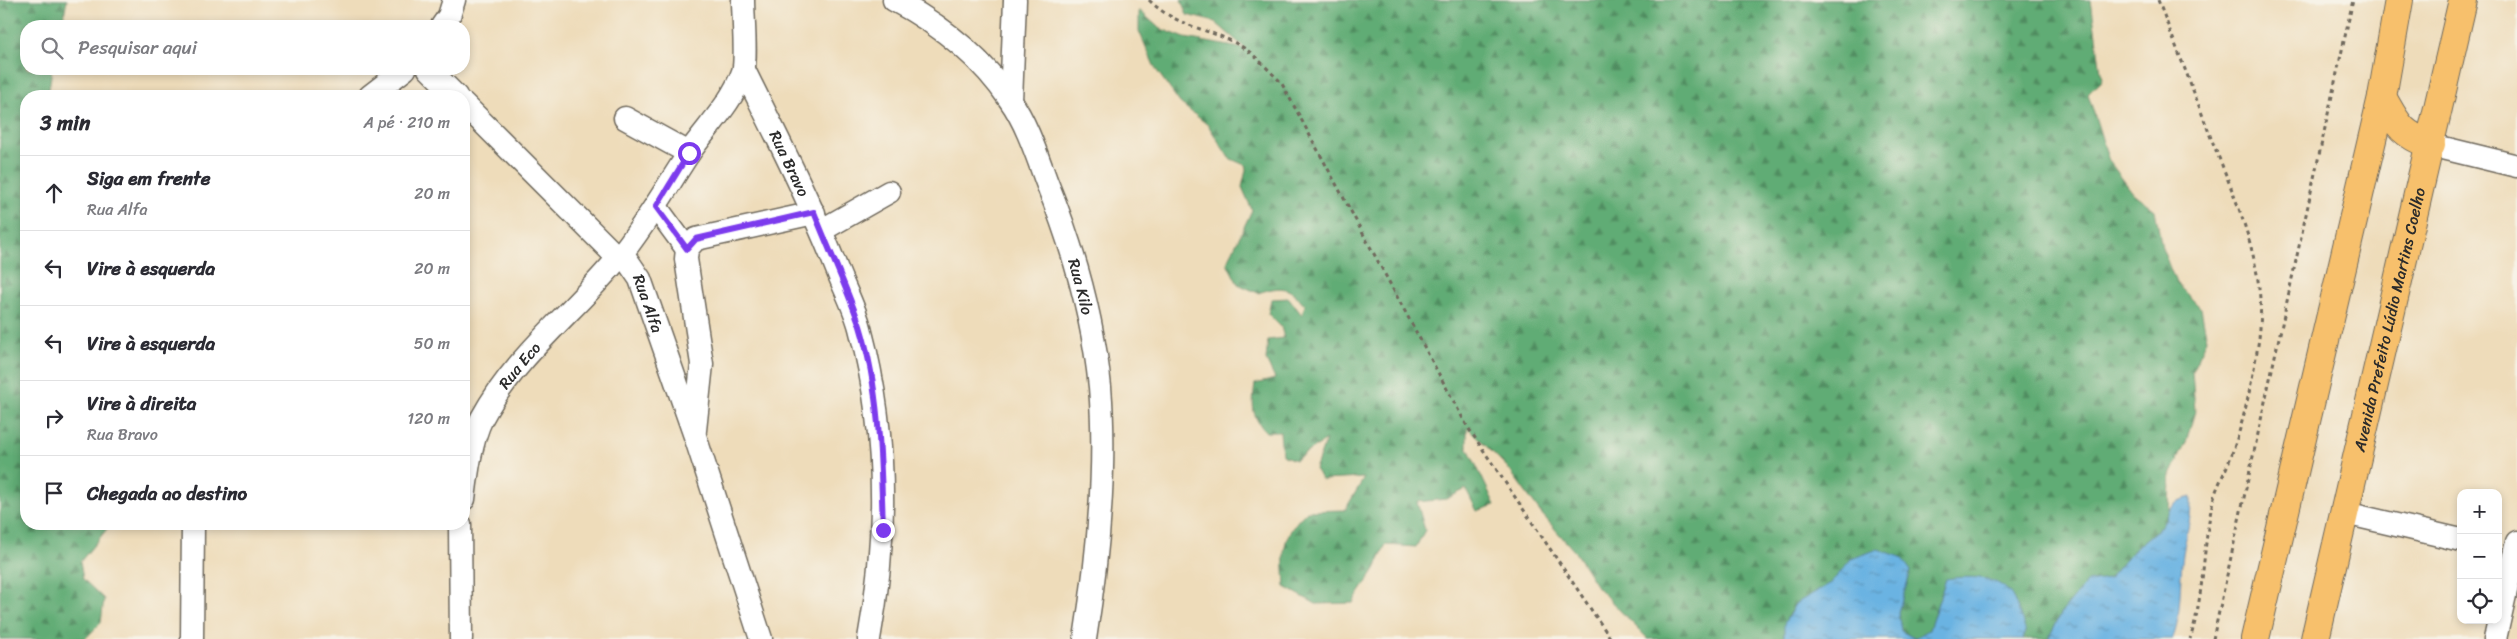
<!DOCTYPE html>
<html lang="pt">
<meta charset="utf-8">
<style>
:root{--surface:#fff;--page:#f2f2f3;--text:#2b2b33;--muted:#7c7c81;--line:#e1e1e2}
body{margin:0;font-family:Sriracha,sans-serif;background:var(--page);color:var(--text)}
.controls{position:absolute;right:15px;bottom:15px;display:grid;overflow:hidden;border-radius:10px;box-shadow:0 2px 8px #0003}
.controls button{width:45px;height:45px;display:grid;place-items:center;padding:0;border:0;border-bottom:1px solid var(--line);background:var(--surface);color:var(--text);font:25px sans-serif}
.stop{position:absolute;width:15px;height:15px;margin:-11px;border:4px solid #7c3aed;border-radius:50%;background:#fff}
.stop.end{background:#7c3aed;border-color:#fff;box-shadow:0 1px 5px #0008}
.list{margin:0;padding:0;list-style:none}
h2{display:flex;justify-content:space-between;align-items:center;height:65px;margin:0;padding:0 20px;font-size:21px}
h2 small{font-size:16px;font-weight:400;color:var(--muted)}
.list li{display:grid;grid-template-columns:32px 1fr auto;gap:15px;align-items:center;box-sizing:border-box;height:75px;padding:0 20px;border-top:1px solid var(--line)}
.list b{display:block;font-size:19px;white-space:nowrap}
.list p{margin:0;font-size:16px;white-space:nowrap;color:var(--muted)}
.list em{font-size:16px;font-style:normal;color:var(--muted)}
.icon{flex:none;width:28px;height:28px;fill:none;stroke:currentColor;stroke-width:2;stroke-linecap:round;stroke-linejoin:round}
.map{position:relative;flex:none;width:2517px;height:639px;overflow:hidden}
.search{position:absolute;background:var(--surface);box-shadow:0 2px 8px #0003;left:20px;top:20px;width:450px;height:55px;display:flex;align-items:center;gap:12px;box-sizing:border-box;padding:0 18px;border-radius:20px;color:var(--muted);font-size:19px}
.panel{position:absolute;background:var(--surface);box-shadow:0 2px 8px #0003;left:20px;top:90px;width:450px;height:440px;border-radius:20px}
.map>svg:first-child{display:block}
</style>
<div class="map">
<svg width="2517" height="639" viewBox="0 0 2517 639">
<defs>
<pattern id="forest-firs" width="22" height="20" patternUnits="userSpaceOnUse" patternTransform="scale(1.25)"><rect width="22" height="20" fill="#61ac75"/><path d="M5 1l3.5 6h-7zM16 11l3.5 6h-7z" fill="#508c60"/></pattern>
<pattern id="water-ripples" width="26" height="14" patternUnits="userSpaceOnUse" patternTransform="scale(1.25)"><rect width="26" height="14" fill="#6bb3e2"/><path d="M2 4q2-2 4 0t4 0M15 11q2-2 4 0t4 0" fill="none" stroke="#5892b7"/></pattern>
</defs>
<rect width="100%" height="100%" fill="#f7f3e8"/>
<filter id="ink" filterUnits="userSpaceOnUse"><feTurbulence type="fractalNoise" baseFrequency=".02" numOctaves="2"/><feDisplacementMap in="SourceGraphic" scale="10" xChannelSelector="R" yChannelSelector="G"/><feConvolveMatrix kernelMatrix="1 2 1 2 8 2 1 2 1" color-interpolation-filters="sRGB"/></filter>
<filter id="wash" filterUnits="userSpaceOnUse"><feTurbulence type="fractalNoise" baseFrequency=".0096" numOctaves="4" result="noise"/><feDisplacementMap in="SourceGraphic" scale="20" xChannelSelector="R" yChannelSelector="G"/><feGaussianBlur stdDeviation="1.12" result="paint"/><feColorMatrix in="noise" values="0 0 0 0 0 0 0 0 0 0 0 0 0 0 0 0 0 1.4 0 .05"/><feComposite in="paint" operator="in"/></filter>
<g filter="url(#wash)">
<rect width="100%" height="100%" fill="#eedcba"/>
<path fill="url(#forest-firs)" stroke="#466c50" d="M0 0H67L62 26H26V69H52L48 96H26V524H111L80 562 83 579 104 599 101 623 85 639H0Z
M1181 0H2091L2102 80 2088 94 2109 161 2133 193 2155 210 2162 248 2176 283 2201 308 2207 340 2192 371 2195 411 2186 442 2170 475 2169 511 2162 526 2135 548 2109 579 2062 612 2048 639H2023L2026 632 1946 579 1929 630 1914 638 1901 631 1898 612 1911 571 1851 559C1845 567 1838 577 1831 583 1806 603 1783 601 1784 639H1648L1597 587 1575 552 1540 512 1508 468 1467 427V446L1495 505 1477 511 1466 489 1446 499 1417 502 1425 530 1416 547 1386 545 1375 569 1353 603 1316 604 1285 587C1283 551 1280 537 1307 511L1345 510 1364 478 1322 480 1315 469 1326 440 1295 460 1282 455 1280 432H1266C1251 416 1252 406 1255 384L1275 379 1266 360 1268 340 1284 338 1281 327 1268 314 1271 299 1289 298 1302 315 1305 305C1289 286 1282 285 1258 293L1238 284 1227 263 1252 210 1242 187 1247 166 1229 158 1208 125 1180 103 1155 68 1139 31V10L1159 28 1185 38 1246 49 1215 22 1187 15Z"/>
<path fill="url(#water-ripples)" stroke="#4b6f86" d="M2191 497C2192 517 2186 534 2183 554 2179 583 2182 612 2173 639H2048L2062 612 2087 582 2109 579 2135 548 2162 526 2169 511 2176 502Z
M1878 549 1901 557 1911 571 1898 612 1901 631 1914 638 1929 630 1946 579C1965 576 1995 575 2009 592 2016 599 2022 622 2026 632L2023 639H1784V624L1795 604 1831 583 1851 559Z"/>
</g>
<g filter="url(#ink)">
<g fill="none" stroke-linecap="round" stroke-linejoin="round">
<defs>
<g id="minor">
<path id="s1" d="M894 0C939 24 982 58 1010 100 1027 124 1037 156 1047 183 1073 247 1093 318 1100 387 1107 470 1098 557 1085 639"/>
<path d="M442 26 449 16 454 0"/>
<path d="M429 69 456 96"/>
<path id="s2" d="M744 70C777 137 811 203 838 272 845 290 855 309 860 328 887 430 888 536 869 639"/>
<path d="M370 96 405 69"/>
<path d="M1011 101 1015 0"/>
<path d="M464 104 618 258"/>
<path d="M625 118 689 153"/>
<path d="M2431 145 2517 166"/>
<path d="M656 207 687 249"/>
<path d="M822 230 889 192"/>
<path id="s3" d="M618 258 627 260 640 279 695 436 761 639"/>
<path d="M695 430 702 364 686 259 687 249 696 239 814 213"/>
<path id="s4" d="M464 499C467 474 471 440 482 418 516 355 575 311 619 257 646 224 666 188 689 153 707 127 732 103 743 72 747 59 743 16 743 0"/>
<path d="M2345 513 2461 540"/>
<path d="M460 524 461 639"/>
<path d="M192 639 193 524"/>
<path d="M2495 639 2517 542"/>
</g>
<g id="major">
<path d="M2382 97C2398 125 2400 133 2431 145"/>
<path d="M2255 639 2382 97 2399 0"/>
<path id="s5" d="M2315 639 2463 0"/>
</g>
</defs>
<use href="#minor" stroke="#6f695d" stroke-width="25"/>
<use href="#major" stroke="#6f695d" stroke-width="30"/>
<path stroke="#6f695d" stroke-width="3" stroke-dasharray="4 4" stroke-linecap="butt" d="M1149 0C1179 30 1215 28 1247 50 1259 59 1270 72 1281 82L1467 426 1611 639
M2158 0C2176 46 2194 92 2211 138 2237 203 2270 273 2258 345 2252 382 2244 421 2231 456 2226 471 2217 485 2213 501 2202 547 2205 594 2190 639
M2213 639 2353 0"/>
<use href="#minor" stroke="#fff" stroke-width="22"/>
<use href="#major" stroke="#f7c06c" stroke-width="28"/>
</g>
</g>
<g fill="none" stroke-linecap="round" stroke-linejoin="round" filter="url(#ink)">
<path stroke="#7c3aed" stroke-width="6" d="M689 153 656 207 687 249 696 239 814 212C829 250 847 288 860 326 880 391 881 463 883 530"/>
</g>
<g text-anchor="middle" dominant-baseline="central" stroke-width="4" stroke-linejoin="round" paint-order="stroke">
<g font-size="16" fill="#2b2b2b" stroke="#f7f3e8">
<text stroke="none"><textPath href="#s2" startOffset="104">Rua Bravo</textPath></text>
<text stroke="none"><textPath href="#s1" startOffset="355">Rua Kilo</textPath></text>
<text stroke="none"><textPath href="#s3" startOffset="58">Rua Alfa</textPath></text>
<text stroke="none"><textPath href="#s5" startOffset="328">Avenida Prefeito Lúdio Martins Coelho</textPath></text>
<text stroke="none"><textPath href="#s4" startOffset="148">Rua Eco</textPath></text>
</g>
</g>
</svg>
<div class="controls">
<button>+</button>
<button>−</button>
<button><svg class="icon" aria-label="locate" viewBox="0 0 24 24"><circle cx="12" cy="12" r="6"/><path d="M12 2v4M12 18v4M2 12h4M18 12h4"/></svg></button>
</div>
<div class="stop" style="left:689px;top:153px"></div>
<div class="stop end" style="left:883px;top:530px"></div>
<div class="search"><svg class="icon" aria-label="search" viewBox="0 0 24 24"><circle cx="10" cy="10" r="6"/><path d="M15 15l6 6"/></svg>Pesquisar aqui</div>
<section class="panel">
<h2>3 min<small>A pé · 210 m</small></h2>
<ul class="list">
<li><svg class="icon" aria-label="ahead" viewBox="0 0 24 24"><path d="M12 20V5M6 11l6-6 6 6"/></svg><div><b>Siga em frente</b><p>Rua Alfa</p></div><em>20 m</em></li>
<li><svg class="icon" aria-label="left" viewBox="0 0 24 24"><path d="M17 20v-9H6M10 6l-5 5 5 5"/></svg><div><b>Vire à esquerda</b></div><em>20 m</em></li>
<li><svg class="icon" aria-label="left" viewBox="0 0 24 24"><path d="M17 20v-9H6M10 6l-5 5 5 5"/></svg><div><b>Vire à esquerda</b></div><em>50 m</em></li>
<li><svg class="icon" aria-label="right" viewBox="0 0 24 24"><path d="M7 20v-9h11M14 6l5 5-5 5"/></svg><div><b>Vire à direita</b><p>Rua Bravo</p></div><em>120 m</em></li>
<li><svg class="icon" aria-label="arrive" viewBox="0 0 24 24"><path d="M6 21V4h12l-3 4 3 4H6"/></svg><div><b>Chegada ao destino</b></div></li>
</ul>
</section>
</div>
